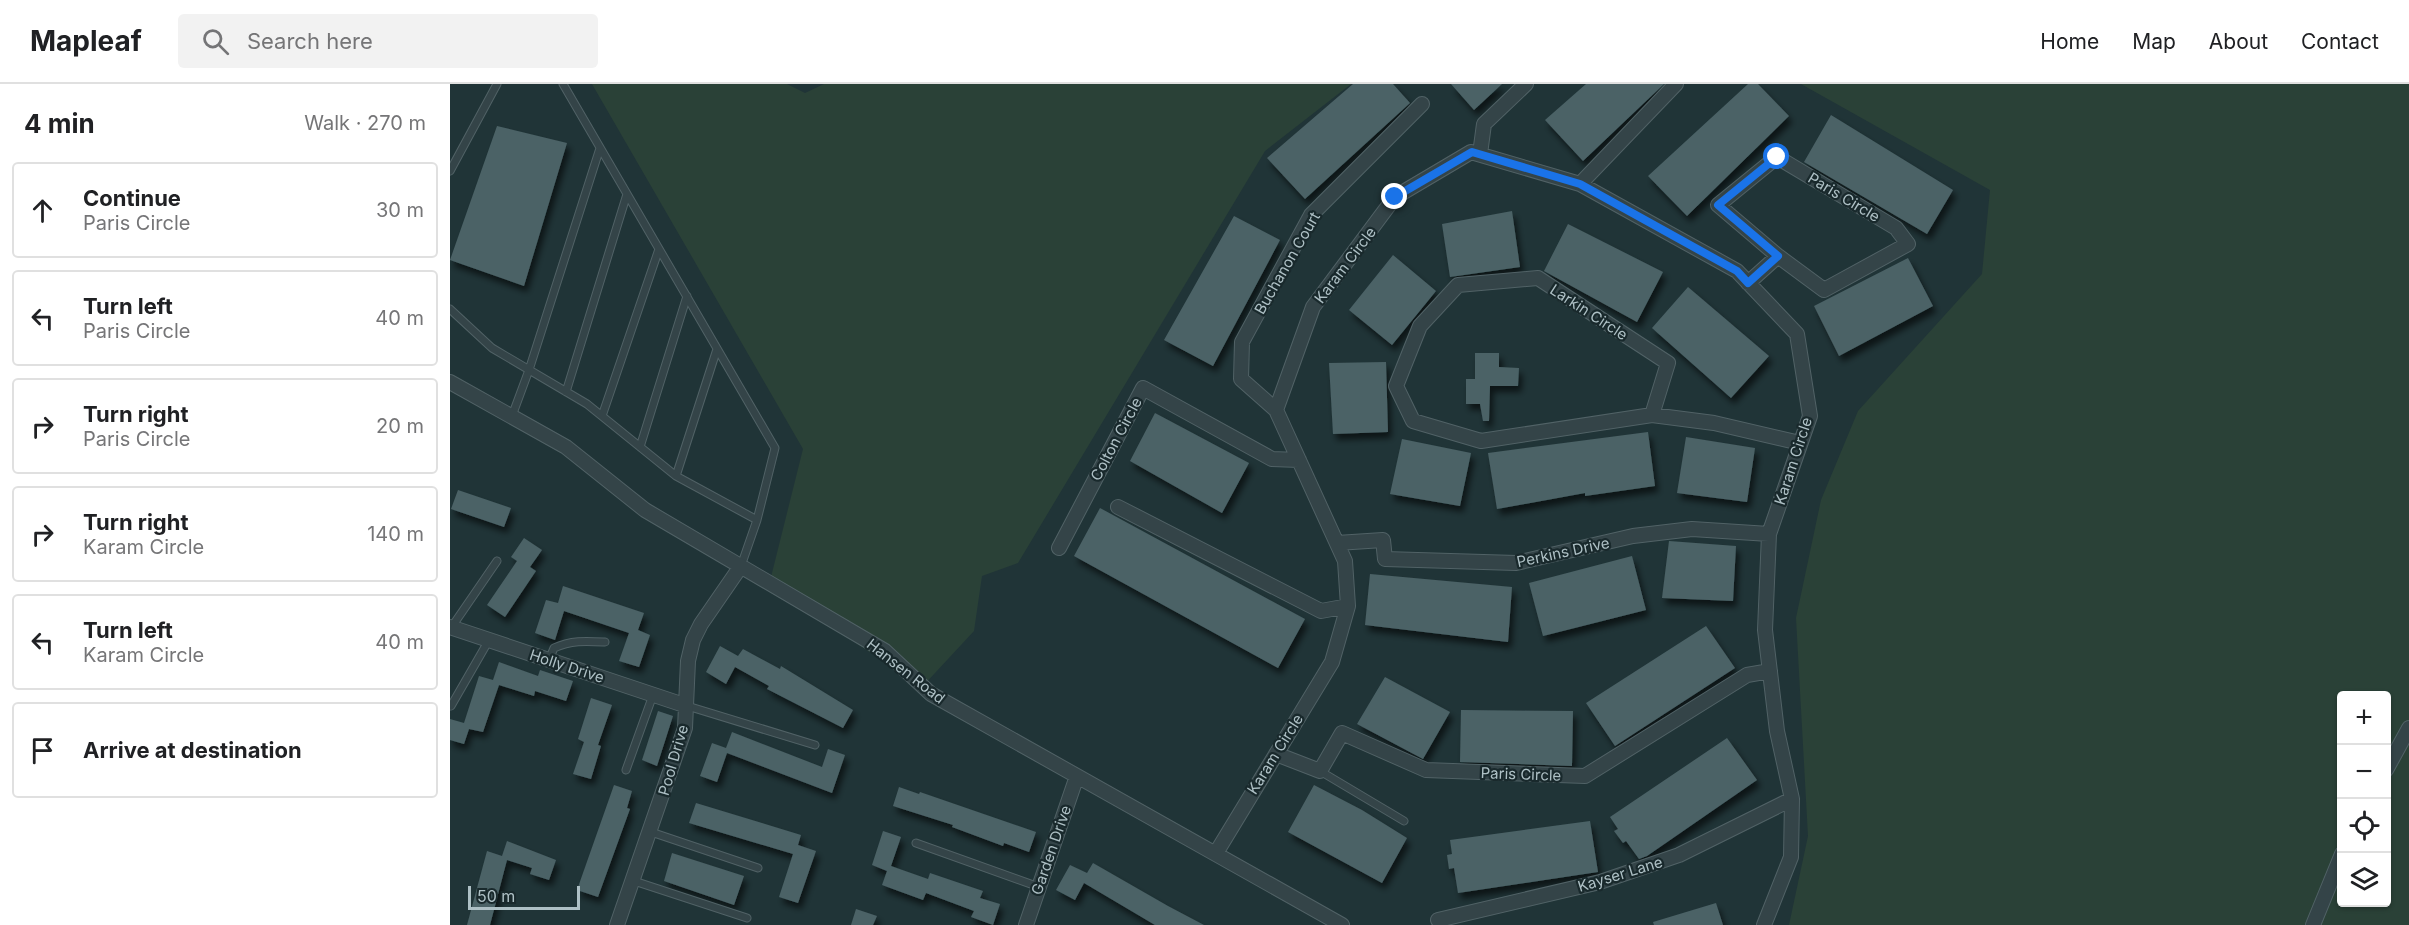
<!DOCTYPE html>
<meta charset="utf-8">
<style>
:root{--surface:#fff;--page:#f2f2f2;--text:#202124;--muted:#757577;--line:#e0e0e0}
body{margin:0;font-family:Inter,sans-serif;background:var(--page);color:var(--text)}
.controls{position:absolute;right:18px;bottom:18px;display:grid;overflow:hidden;border-radius:6px;box-shadow:0 2px 4px #0004}
.controls button{width:54px;height:54px;display:grid;place-items:center;padding:0;border:0;border-bottom:2px solid var(--line);background:var(--surface);color:var(--text);font:30px sans-serif}
.scale{position:absolute;left:18px;bottom:15px;width:112px;box-sizing:border-box;padding-left:6px;border:3px solid #aec0c5;border-top:0;font-size:16px;line-height:21px;white-space:nowrap;color:#aec0c5;-webkit-text-stroke:4px #19292c;paint-order:stroke}
.stop{position:absolute;width:18px;height:18px;margin:-14px;border:4px solid #1a73e8;border-radius:50%;background:#fff}
.stop.end{background:#1a73e8;border-color:#fff;box-shadow:0 2px 6px #0008}
.list{margin:0;padding:0;list-style:none}
h2{display:flex;justify-content:space-between;align-items:center;height:78px;margin:0;padding:0 24px;font-size:26px}
h2 small{font-size:20px;font-weight:400;color:var(--muted)}
.list li{display:grid;grid-template-columns:39px 1fr auto;gap:18px;align-items:center;box-sizing:border-box;height:96px;margin:0 12px 12px;padding:0 12px;border:2px solid var(--line);border-radius:6px}
.list b{display:block;font-size:22px;white-space:nowrap}
.list p{margin:0;font-size:20px;white-space:nowrap;color:var(--muted)}
.list em{font-size:20px;font-style:normal;color:var(--muted)}
.icon{flex:none;width:33px;height:33px;fill:none;stroke:currentColor;stroke-width:2;stroke-linecap:round;stroke-linejoin:round}
.map{position:relative;flex:none;width:1959px;height:841px;overflow:hidden}
header{display:flex;align-items:center;gap:36px;box-sizing:border-box;height:84px;padding:0 30px;background:var(--surface);border-bottom:2px solid var(--line)}
header strong{font-size:28px}
nav{display:flex;gap:33px;margin-inline-start:auto;font-size:21px}
.search{width:420px;height:54px;background:var(--page);display:flex;align-items:center;gap:15px;box-sizing:border-box;padding:0 21px;border-radius:6px;color:var(--muted);font-size:22px}
main{display:flex}
aside{flex:1;background:var(--surface)}
.map>svg:first-child{display:block}
</style>
<header>
<strong>Mapleaf</strong>
<div class="search"><svg class="icon" aria-label="search" viewBox="0 0 24 24"><circle cx="10" cy="10" r="6"/><path d="M15 15l6 6"/></svg>Search here</div>
<nav><a>Home</a><a>Map</a><a>About</a><a>Contact</a></nav>
</header>
<main>
<aside>
<h2>4 min<small>Walk · 270 m</small></h2>
<ul class="list">
<li><svg class="icon" aria-label="ahead" viewBox="0 0 24 24"><path d="M12 20V5M6 11l6-6 6 6"/></svg><div><b>Continue</b><p>Paris Circle</p></div><em>30 m</em></li>
<li><svg class="icon" aria-label="left" viewBox="0 0 24 24"><path d="M17 20v-9H6M10 6l-5 5 5 5"/></svg><div><b>Turn left</b><p>Paris Circle</p></div><em>40 m</em></li>
<li><svg class="icon" aria-label="right" viewBox="0 0 24 24"><path d="M7 20v-9h11M14 6l5 5-5 5"/></svg><div><b>Turn right</b><p>Paris Circle</p></div><em>20 m</em></li>
<li><svg class="icon" aria-label="right" viewBox="0 0 24 24"><path d="M7 20v-9h11M14 6l5 5-5 5"/></svg><div><b>Turn right</b><p>Karam Circle</p></div><em>140 m</em></li>
<li><svg class="icon" aria-label="left" viewBox="0 0 24 24"><path d="M17 20v-9H6M10 6l-5 5 5 5"/></svg><div><b>Turn left</b><p>Karam Circle</p></div><em>40 m</em></li>
<li><svg class="icon" aria-label="arrive" viewBox="0 0 24 24"><path d="M6 21V4h12l-3 4 3 4H6"/></svg><div><b>Arrive at destination</b></div></li>
</ul>
</aside>
<div class="map">
<svg width="1959" height="841" viewBox="0 0 1959 841">
<defs>
<filter id="shadow"><feDropShadow dx="3.5" dy="6" stdDeviation="3" flood-color="#0009"/></filter>
</defs>
<rect width="100%" height="100%" fill="#203437"/>
<path fill="#2a4137" fill-rule="evenodd" d="M142 0H337L355 9 374 0H901L815 67 568 479 532 492 524 547 472 603 319 501 353 365Z
M1351 0H1959V841H1339L1358 752 1346 534 1371 416 1408 327 1532 190 1540 106ZM1892 612H1936V818H1892Z"/>
<path fill="#4b6266" filter="url(#shadow)" d="M903 0H943L960 19 855 115 817 74Z
M1001 0H1052L1024 26Z
M1136 0H1214L1133 77 1095 36Z
M1298 0H1308L1339 32 1237 132 1198 92Z
M1381 31 1503 106 1477 150 1354 78Z
M47 42 117 59 74 202 0 176Z
M1062 127 1070 183 1000 193 992 140Z
M784 132 830 156 763 282 714 256Z
M1118 140 1213 188 1187 238 1094 187Z
M943 171 986 207 942 261 899 226Z
M1458 174 1483 222 1389 272 1364 222Z
M1238 203 1319 272 1281 314 1202 244Z
M1025 269H1049V283L1069 284 1068 302H1040L1039 337H1033L1030 320H1016V295H1025Z
M936 278 938 348 883 350 879 279Z
M705 329 799 379 772 429 680 377Z
M1198 348 1205 402 1135 412V409L1047 425 1038 369Z
M1236 353 1305 364 1297 418 1227 409Z
M952 355 1021 369 1010 422 940 410Z
M8 406 61 424 54 443 1 425Z
M650 424 855 535 828 584 624 472Z
M74 454 92 466 80 483 86 487 55 533 37 521 67 477 61 473Z
M1219 457 1286 462 1283 517 1212 514Z
M1182 472 1196 526 1093 552 1079 499Z
M920 490 1062 503 1058 558 915 541Z
M113 502 194 529 188 546 200 551 189 583 169 577 179 549 114 527 105 556 85 549 96 516 108 519Z
M1256 542 1285 584 1165 662 1136 619Z
M270 562 288 572 293 565 330 585 331 582 403 626 393 644 317 605 319 602 285 583 276 600 256 588Z
M49 578 88 592 90 586 123 597 116 617 85 607 84 612 49 601 33 648 19 645 14 660 0 656V635L14 639 29 592 43 596Z
M935 593 1000 628 973 675 907 640Z
M141 614 162 621 148 661 151 662 141 695 123 690 134 658 128 655Z
M1011 626 1123 627 1122 682 1010 678Z
M208 627 223 632 207 682 192 676Z
M282 648 372 683 378 665 395 671 382 709 277 669 267 698 250 692 262 659 276 664Z
M1277 654 1307 696 1197 772 1189 775 1176 757 1173 759 1164 747 1168 745 1160 733Z
M164 701 182 707 177 724 180 725 148 813 127 806Z
M864 701 912 726 957 754 932 799 838 748Z
M449 703 469 710 470 708 586 748 579 768 554 759 553 762 502 743 503 741 443 722Z
M246 719 351 751 348 761 366 767 348 819 329 813 343 770 239 739Z
M1140 737 1148 788 1008 809 1004 784 999 785 997 771 1002 770 1000 756Z
M433 747 451 753 441 782 478 795 480 789 533 807 530 814 550 820 543 841 521 833 524 827 476 809 473 816 432 801 437 787 422 781Z
M57 757 106 776 99 796 80 790 82 784 57 776 40 841H17L37 767 52 772Z
M222 769 294 792 284 821 214 797Z
M643 779 718 822 754 841H705L634 799 625 816 606 806 620 781 637 789Z
M1266 819 1273 841H1204L1203 838Z
M406 825 427 832 423 841H401Z"/>
<g fill="none" stroke-linecap="round" stroke-linejoin="round">
<defs>
<path id="lane" d="M0 87 47 0
M0 225 42 264 137 320 226 392 307 436 325 364 113 0
M116 308 177 110
M62 332 79 286 150 64
M152 332 209 165
M190 363 237 212
M226 392 267 265
M291 482 307 436
M1 544 47 477
M99 576 104 564C121 556 136 557 155 558
M234 621 365 661
M1 622 39 556
M176 686 203 611
M870 687 954 737
M201 748 308 784
M466 759 589 803
M184 797 297 834"/>
<path id="street" d="M1030 70 1034 40 1076 0
M1130 100 1226 0
M1298 199 1328 172 1374 206 1458 160 1446 144 1327 73 1268 121 1328 172
M0 298 116 363 195 426 435 567 481 610 892 841
M826 326 791 295 792 258 861 131 972 20
M1202 331 1218 279 1088 194 1008 201 970 242 946 302 963 337 1031 357 1202 331 1264 339 1350 359
M668 423 871 527 898 522
M887 459 933 456 935 475 1066 479 1183 452 1242 445 1319 450
M609 464 693 304 822 375 849 376
M0 543 234 621
M826 670 870 687 892 649 976 686 1135 692 1297 591 1320 587
M1936 686 1959 644
M766 769 882 578 898 522 895 477 826 326 863 223 945 113 1021 68 1130 100 1287 187 1347 250 1360 332 1319 450 1315 546 1327 647 1342 715 1341 773 1314 841
M988 836 1150 798 1229 771 1342 715
M167 841 235 644 238 577 243 556 251 540 291 482
M576 841 627 692
M1863 841 1892 770"/>
</defs>
<use href="#lane" stroke="#516266" stroke-width="9"/>
<use href="#street" stroke="#516266" stroke-width="16"/>
<use href="#lane" stroke="#344448" stroke-width="7"/>
<use href="#street" stroke="#344448" stroke-width="14"/>
</g>
<g fill="none" stroke-linecap="round" stroke-linejoin="round">
<path stroke="#1a73e8" stroke-width="8" d="M945 113 1022 68 1130 100 1287 187 1298 199 1328 172 1268 121 1327 73"/>
</g>
<g text-anchor="middle" dominant-baseline="central" stroke-width="4.5" stroke-linejoin="round" paint-order="stroke">
<g font-size="15" fill="#aec0c5" stroke="#19292c">
<text transform="translate(1394 113) rotate(31)">Paris Circle</text>
<text transform="translate(837 179) rotate(-60)">Buchanon Court</text>
<text transform="translate(895 181) rotate(-53)">Karam Circle</text>
<text transform="translate(1139 228) rotate(33)">Larkin Circle</text>
<text transform="translate(666 355) rotate(-62)">Colton Circle</text>
<text transform="translate(1343 377) rotate(-72)">Karam Circle</text>
<text transform="translate(1113 468) rotate(-12)">Perkins Drive</text>
<text transform="translate(117 582) rotate(18)">Holly Drive</text>
<text transform="translate(456 587) rotate(38)">Hansen Road</text>
<text transform="translate(825 670) rotate(-58)">Karam Circle</text>
<text transform="translate(223 676) rotate(-74)">Pool Drive</text>
<text transform="translate(1071 690) rotate(2)">Paris Circle</text>
<text transform="translate(601 766) rotate(-71)">Garden Drive</text>
<text transform="translate(1170 790) rotate(-17)">Kayser Lane</text>
</g>
</g>
</svg>
<div class="controls">
<button>+</button>
<button>−</button>
<button><svg class="icon" aria-label="locate" viewBox="0 0 24 24"><circle cx="12" cy="12" r="6"/><path d="M12 2v4M12 18v4M2 12h4M18 12h4"/></svg></button>
<button><svg class="icon" aria-label="layers" viewBox="0 0 24 24"><path d="M12 4l9 5-9 5-9-5zM3 14l9 5 9-5"/></svg></button>
</div>
<div class="scale">50 m</div>
<div class="stop" style="left:1327px;top:73px"></div>
<div class="stop end" style="left:945px;top:113px"></div>
</div>
</main>
